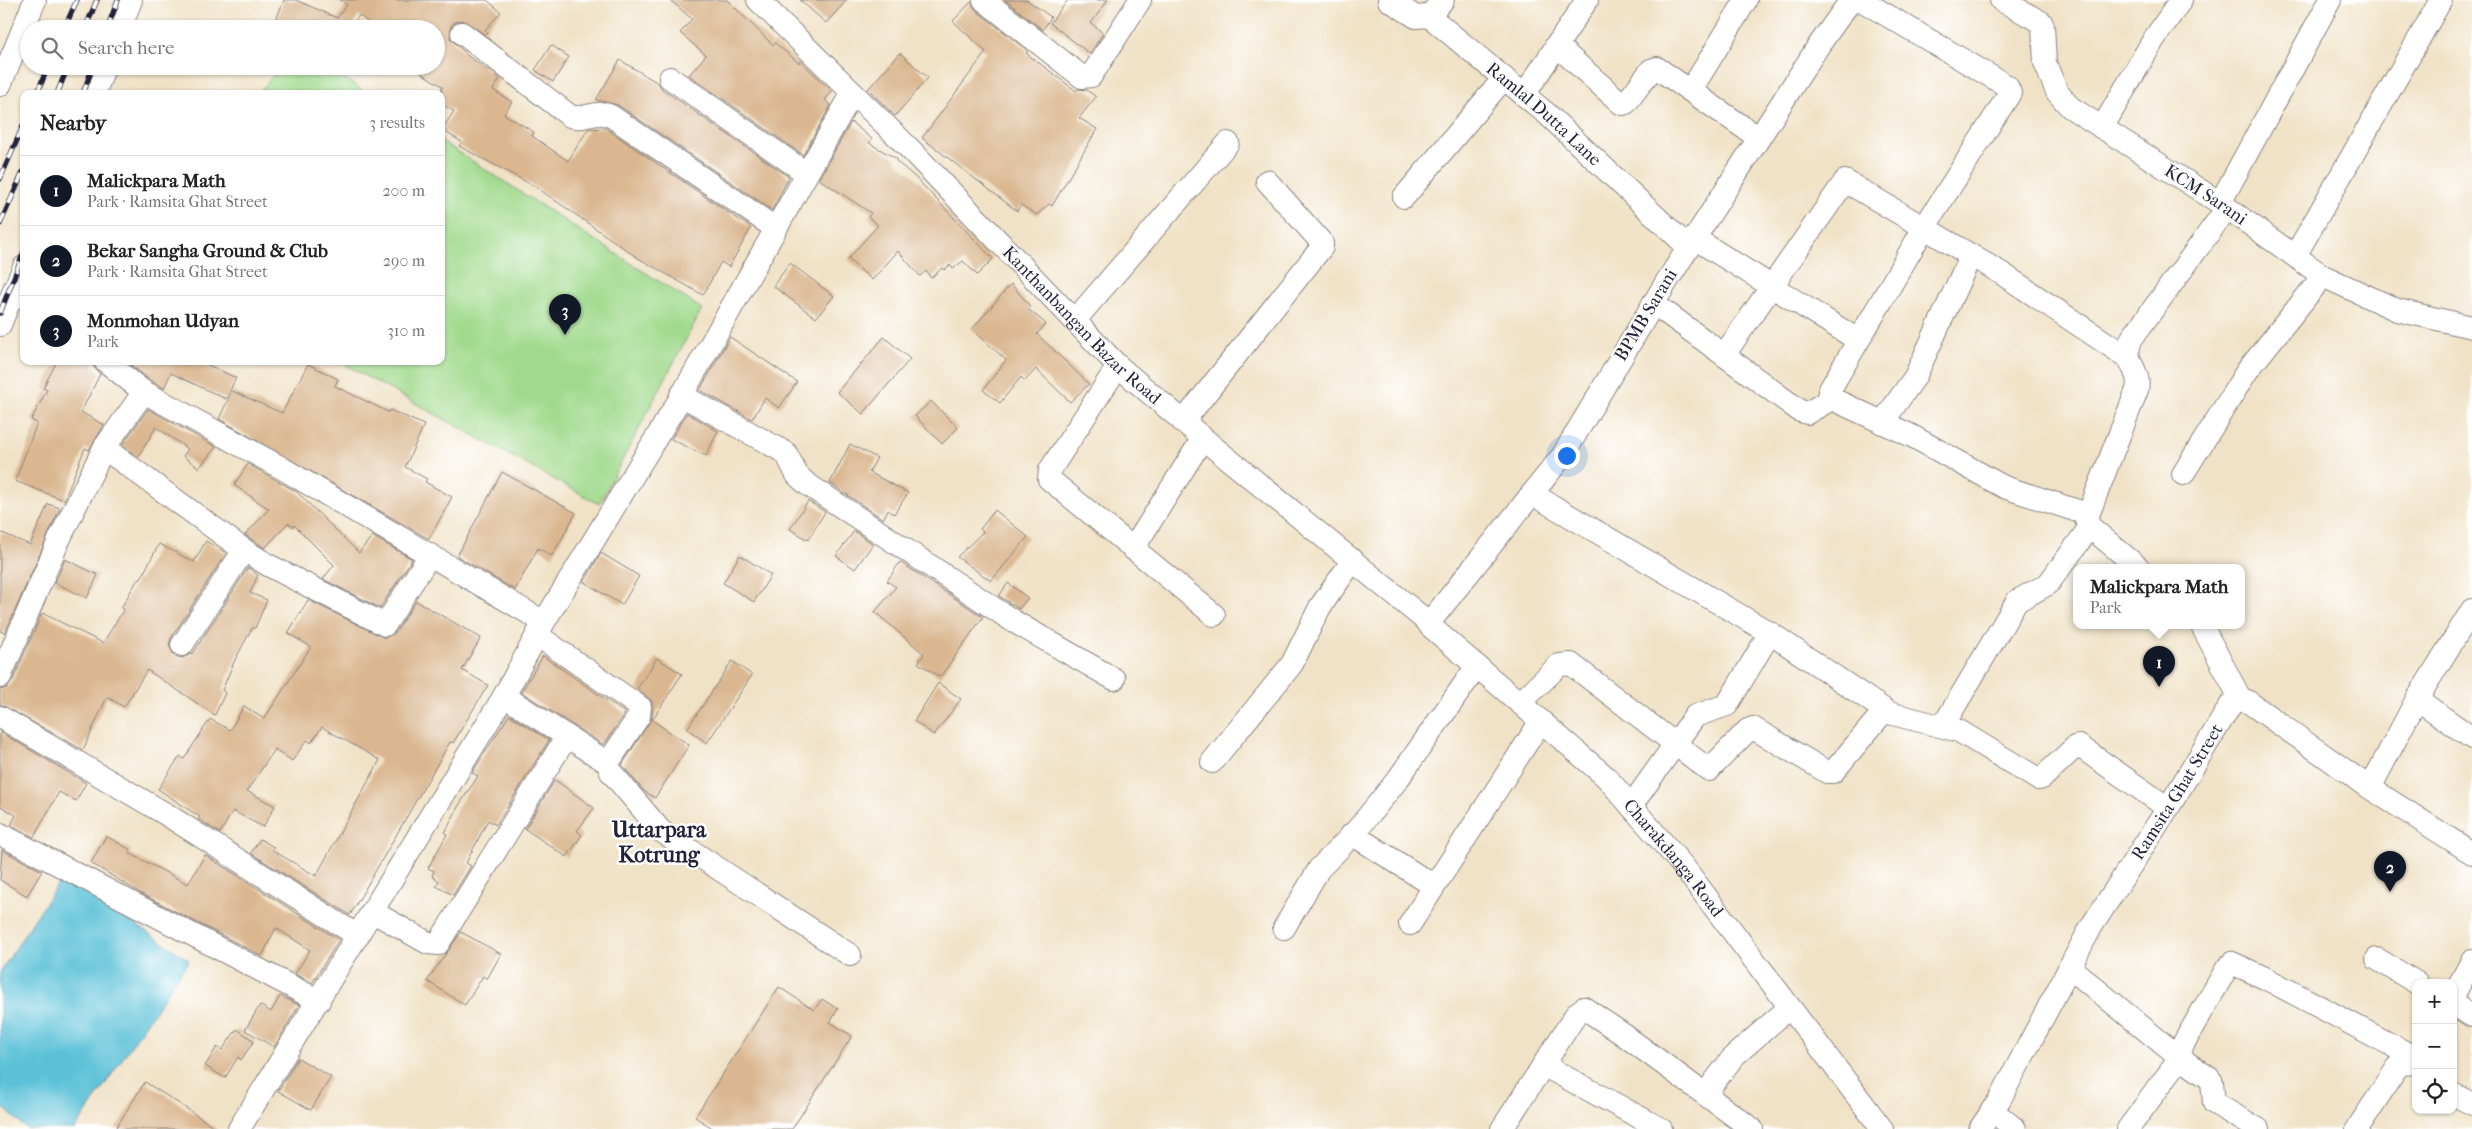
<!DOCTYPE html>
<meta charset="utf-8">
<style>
:root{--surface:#fff;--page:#f6f6f6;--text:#222;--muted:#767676;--line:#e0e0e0;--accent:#111827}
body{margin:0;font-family:"IM FELL French Canon",serif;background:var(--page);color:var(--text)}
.controls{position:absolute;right:15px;bottom:15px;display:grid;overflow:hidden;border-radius:10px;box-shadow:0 1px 4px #0004}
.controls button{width:45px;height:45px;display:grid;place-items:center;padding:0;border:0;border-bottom:1px solid var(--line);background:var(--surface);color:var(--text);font:25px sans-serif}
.you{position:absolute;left:1566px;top:455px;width:18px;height:18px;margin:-12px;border:4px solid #fff;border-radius:50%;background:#1a73e8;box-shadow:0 0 0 8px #1a73e833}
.badge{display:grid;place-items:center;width:32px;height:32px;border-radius:50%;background:var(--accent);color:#fff;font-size:16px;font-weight:700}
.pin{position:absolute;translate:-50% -41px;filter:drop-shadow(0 1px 2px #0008)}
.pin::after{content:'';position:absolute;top:26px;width:18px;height:15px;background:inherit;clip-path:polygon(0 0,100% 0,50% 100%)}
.popup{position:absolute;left:2073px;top:564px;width:172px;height:65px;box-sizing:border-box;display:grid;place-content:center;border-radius:10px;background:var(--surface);filter:drop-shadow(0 1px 4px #0005);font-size:16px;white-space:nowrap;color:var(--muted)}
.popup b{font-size:19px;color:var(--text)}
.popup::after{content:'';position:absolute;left:50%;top:100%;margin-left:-10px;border:10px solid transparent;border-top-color:var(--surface)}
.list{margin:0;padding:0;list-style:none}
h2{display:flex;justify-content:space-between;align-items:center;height:65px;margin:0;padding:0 20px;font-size:21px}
h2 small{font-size:16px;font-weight:400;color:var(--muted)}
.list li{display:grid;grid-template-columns:32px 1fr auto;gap:15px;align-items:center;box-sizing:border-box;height:70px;padding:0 20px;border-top:1px solid var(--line)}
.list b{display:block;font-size:19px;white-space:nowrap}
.list p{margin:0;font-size:16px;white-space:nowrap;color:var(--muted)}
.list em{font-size:16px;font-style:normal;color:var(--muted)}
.icon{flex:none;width:28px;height:28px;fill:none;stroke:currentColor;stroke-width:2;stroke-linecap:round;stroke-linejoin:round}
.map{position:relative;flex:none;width:2472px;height:1129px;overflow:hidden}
.search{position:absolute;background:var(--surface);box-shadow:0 1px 4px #0004;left:20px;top:20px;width:425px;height:55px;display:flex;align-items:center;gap:12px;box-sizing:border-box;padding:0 18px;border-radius:28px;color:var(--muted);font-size:19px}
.panel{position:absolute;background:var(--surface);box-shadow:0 1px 4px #0004;left:20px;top:90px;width:425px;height:275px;border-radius:10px}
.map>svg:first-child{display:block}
</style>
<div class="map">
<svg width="2472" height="1129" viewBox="0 0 2472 1129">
<rect width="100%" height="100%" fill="#fff"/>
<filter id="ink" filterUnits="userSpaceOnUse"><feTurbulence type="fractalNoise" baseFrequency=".02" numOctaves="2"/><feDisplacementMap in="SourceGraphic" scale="10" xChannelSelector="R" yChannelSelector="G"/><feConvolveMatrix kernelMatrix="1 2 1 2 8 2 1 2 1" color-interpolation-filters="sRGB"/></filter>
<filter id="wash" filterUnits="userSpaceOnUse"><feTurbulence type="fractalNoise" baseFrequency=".0096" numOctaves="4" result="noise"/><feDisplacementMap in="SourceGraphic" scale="20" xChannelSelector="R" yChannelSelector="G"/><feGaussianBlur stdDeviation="1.12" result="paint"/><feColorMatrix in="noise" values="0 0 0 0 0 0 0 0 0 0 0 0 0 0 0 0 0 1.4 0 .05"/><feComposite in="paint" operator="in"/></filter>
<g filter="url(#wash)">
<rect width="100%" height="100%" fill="#f0e2c6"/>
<path fill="#a1da8d" stroke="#627e64" d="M281 66H325L368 94H258Z
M441 141 702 309 599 504 338 361H441Z"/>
<path fill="#5bc1d8" stroke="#3e728a" d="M63 876 189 960 75 1129H27L0 1105V972Z"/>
<g id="blocks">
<path fill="#dab790" d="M284 0H296L337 18 347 5 340 0H487L501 12 485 30 488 33 486 35 463 20 457 21 451 25 450 38 468 56 500 79 493 90 512 102 504 114 534 132 532 136 568 161 588 129 605 128 751 228 729 267 721 262 703 295 638 258 536 187 459 146 462 142 442 130 454 111 441 104 442 86 410 66H436V29H376L359 15 353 25 361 29H297L276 20Z
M670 0H727L773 45 775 43 799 63 800 61 832 91 825 100 831 105 803 155 689 75 706 55 680 33 692 19Z
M800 0H847L826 23Z
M1005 0H1027L1051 17 1043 30Z
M1068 0H1108L1091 23 1103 33 1090 54 1050 23Z
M971 2 976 10 1028 51 1026 53 1076 91 1078 89 1087 90 1096 97 1079 118 1097 129 1052 206 1049 204 1037 215 1021 205 1017 211 922 138 986 52 953 21Z
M551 45 569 57 553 82 535 70Z
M900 53 928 78 895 116 868 89Z
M620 60 658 83 662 89 789 177 772 210 618 105 596 100Z
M851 122 872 139 869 143 897 159 896 161 916 178 993 259 977 275 963 261 953 269 950 265 944 270 942 268 931 278 926 271 920 276 898 251 872 280 848 259 878 225 868 217 871 213 819 179Z
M790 263 834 296 816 318 773 286Z
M1011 284 1030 306 1028 309 1046 324 1037 334 1089 384 1070 402 1036 369 1025 381 1021 377 1000 403 983 390 1006 360 972 329Z
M730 337 797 382 779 408 765 398 752 419 700 390Z
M884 337 910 359 863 414 837 392Z
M57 361H92L93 366 100 374 81 412 104 425 89 450 85 448 64 500 15 481 37 423 31 420 47 390 43 388Z
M126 361H200L236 378 226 399 171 373 164 388 151 381Z
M308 364 338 379 335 386 388 412 390 410 424 425 405 467 427 479 425 482 452 497 429 539 219 419 232 391 282 413Z
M931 401 958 428 942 444 915 416Z
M148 409 216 447 199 468 183 456 188 449 156 427 138 457 122 445Z
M687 413 718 431 706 456 671 439Z
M850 444 877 458 869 472 908 493 894 514 888 510 883 519 830 483Z
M248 464 297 492 359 553 372 536 412 559 380 608 323 579 334 565 294 525 293 527 288 523 265 548 245 535 269 509 234 485Z
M502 472 576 513 552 556 538 548 515 590 457 556Z
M808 501 825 512 808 540 790 529Z
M48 504 60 508 5 633 0 631V532L30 545Z
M995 510 1028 537 991 581 957 557 983 532 980 529Z
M854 531 873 544 855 569 836 556Z
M206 541 226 553 171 638 169 645 174 656 182 658 193 653 248 568 258 575 250 593 267 600 255 628H252L234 662 222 690 225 693 215 715 147 670 124 707 107 697 83 750 0 704V690L7 688 12 682 42 613 103 643 124 609 121 608 138 579 140 580 159 544 194 562Z
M601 553 639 576 622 605 584 582Z
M740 555 771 575 754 602 723 583Z
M65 559 98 575 87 598 55 583Z
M900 562 983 617 940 677 918 663 924 654 875 612 896 587 887 581Z
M1008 583 1028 598 1019 609 999 596Z
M308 600 385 638 396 632 416 601 481 638 462 670 488 685 453 743 450 742 350 915 251 853 260 839 274 847 272 850 316 876 380 760 322 727 311 743 307 740 292 761 275 749 247 791 275 806 263 827 233 811 220 833 198 819 200 817 158 789 180 756 184 759 210 719 230 730 244 706 264 719 311 647 288 633Z
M543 656 625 713 604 745 521 692Z
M657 658 682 674 652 720 689 745 655 798 644 791 622 765 652 718V701L637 689Z
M732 661 752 675 707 743 687 729Z
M938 683 961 699 934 735 914 721Z
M509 715 549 740 496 825 488 820 466 863 471 866 453 895 436 886 439 881 432 876 434 871 428 868 447 834 445 833 458 807 478 776 472 773Z
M0 732 86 783 76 801 59 792 34 837 11 825 16 815 0 806Z
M555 780 594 808 577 831 582 835 567 857 525 829Z
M106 836 131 850 129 853 188 884 205 855 339 940 312 983 295 974 310 950 276 928 262 956 142 894 91 863Z
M2 850 42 871 27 896 0 880Z
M461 932 501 954 487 979 483 976 465 1005 427 981Z
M779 987 814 1010 822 999 838 1009 830 1022 852 1036 792 1129H714L695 1117Z
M280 996 299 1005 274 1047 245 1030 260 1005 271 1012Z
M237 1029 254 1041 241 1060 238 1057 225 1078 205 1066 217 1047 222 1050Z
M298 1058 331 1077 311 1110 278 1091Z
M145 1082 178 1103 217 1129H115Z"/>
</g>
</g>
<g filter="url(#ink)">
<use href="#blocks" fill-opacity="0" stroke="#898280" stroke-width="1"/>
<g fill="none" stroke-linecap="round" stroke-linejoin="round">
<defs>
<g id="minor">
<path id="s1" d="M758 0 910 149 1118 366 1217 450 1429 623"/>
<path d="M984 0 1082 77 1091 76 1140 0"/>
<path id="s2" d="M1389 0 1416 17 1429 16 1547 114 1688 247"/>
<path id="s3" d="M1851 0 1819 45 1667 281 1563 455 1429 623 1430 626 1606 777 1683 866 1882 1129"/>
<path d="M1861 0 2007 86 2010 93 1924 228 1829 391 1828 397 1912 436 2004 487 2087 514"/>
<path id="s4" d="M2001 0 2041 22 2043 26 2045 63 2057 92 2070 107 2220 203 2323 276 2397 310 2472 327"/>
<path d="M1429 16 1443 0"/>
<path d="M120 29 131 0"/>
<path d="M462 33 570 116C584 121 597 109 611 116L775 228"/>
<path d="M1556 45 1622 104 1626 103 1651 70 1657 68 1759 138"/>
<path d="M670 78 806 173"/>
<path d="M0 85 35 0"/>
<path d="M1691 90 1746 0"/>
<path d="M94 94 105 66"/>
<path d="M1524 95 1587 0"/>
<path d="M2102 128 2154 39 2181 0"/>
<path d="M1404 197 1504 78"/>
<path d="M2220 203 2330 0"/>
<path d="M1694 238 1858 340"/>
<path d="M2295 256 2441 0"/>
<path d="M24 267 14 290 24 298"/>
<path d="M1653 303 1800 411 1807 413 1830 400"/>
<path d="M1075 320 1228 143"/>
<path d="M0 325 14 290"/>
<path d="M1724 355 1845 181 2001 273 2127 357"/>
<path d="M105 361 144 392 280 467 544 622"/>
<path d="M1118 366 1050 470 1049 479 1214 615"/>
<path d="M681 395 786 453 797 475 807 484 1013 621 1114 679"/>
<path d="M1183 422 1322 247V243L1267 181"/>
<path d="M1882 423 1915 377 1971 255"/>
<path d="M104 448 244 550 268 565 385 625 430 555"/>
<path d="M2183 474 2247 371 2323 276"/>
<path d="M1532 494 1770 633 1889 713 1959 731 2038 779 2042 778 2075 747 2079 746 2168 808"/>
<path d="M1133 549 1203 438"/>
<path d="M2139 568 2090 527 2086 520 2137 390C2142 368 2120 362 2132 338L2227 208"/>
<path d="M2202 626 2241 700"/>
<path d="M537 635 640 707 639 716 608 763 611 772 661 831 850 955"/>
<path d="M182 645 244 550"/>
<path d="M0 677 59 540 104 448 144 392"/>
<path d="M504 696 608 763"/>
<path d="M2417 699 2472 738"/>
<path d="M1520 703 1559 665 1571 664 1709 770 1748 730 1753 728 1827 772H1833L1885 710"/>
<path d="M0 717 164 813 358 936"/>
<path d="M1943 726 2017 601 2048 584 2090 527"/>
<path d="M1212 762 1292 664 1320 607 1353 560"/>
<path d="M2370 788 2417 699 2472 610"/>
<path d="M1631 806 1695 716 1727 705 1770 633"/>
<path d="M0 834 319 1001"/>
<path d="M1352 834 1434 886"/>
<path d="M373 912 428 943 438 944 567 736"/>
<path d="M1410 924 1541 721"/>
<path d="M1284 928 1319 869 1357 830 1398 779 1477 666"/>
<path d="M2377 959 2417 983"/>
<path d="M2069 967 2180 1058 2209 1078 2212 1082 2214 1103 2258 1129"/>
<path d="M2453 996 2472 961"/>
<path d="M2453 1004 2472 1016"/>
<path d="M1543 1065 1661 1129"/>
<path d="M1705 1094 1734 1056 1789 1008"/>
<path d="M2453 1094 2472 1104"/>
<path d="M1992 1110 2015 1129"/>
<path d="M239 1129 504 696 544 622 678 402 852 94"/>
<path d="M1502 1129 1577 1013 1584 1008 1624 1035 1752 1129"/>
<path id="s5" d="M1980 1129 2000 1099 2091 927 2168 808 2230 706 2236 701H2247L2370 788 2472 853"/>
<path d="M2128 1129 2180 1058 2182 1046 2227 968 2232 963 2265 978 2416 1058"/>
<path d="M2357 1129 2397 1068 2402 1064 2416 1063"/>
</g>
</defs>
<use href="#minor" stroke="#898280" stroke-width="24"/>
<use href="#minor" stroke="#fff" stroke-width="22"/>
<defs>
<path id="rail" d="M64 29 77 0
M85 29 97 0
M107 29 118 0
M37 94 48 66
M57 94 68 66
M83 94 93 66
M0 179 24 124
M0 224 24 170
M0 313 24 252"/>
</defs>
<use href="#rail" stroke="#22223b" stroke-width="5.5"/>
<use href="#rail" stroke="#fff" stroke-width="4" stroke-dasharray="11" stroke-linecap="butt"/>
</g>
</g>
<g text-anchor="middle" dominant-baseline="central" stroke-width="5" stroke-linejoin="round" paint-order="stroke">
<g font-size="18" fill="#22223b" stroke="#fff">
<text stroke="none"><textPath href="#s2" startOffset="196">Ramlal Dutta Lane</textPath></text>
<text stroke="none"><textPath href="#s4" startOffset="300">KCM Sarani</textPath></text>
<text transform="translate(1646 315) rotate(-59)">BPMB Sarani</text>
<text stroke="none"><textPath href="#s1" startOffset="459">Kanthanbangan Bazar Road</textPath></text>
<text stroke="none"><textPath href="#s5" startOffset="391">Ramsita Ghat Street</textPath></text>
<text stroke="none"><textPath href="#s3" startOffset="1094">Charakdanga Road</textPath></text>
</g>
<g font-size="22" font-weight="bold" fill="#22223b" stroke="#fff">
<text x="659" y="830">Uttarpara<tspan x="659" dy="25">Kotrung</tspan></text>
</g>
</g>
</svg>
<div class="controls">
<button>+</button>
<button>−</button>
<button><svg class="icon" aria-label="locate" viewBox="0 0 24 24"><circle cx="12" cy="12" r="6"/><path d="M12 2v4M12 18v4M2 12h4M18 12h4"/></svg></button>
</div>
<div class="you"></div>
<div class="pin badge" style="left:2159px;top:687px">1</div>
<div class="popup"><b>Malickpara Math</b>Park</div>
<div class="pin badge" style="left:2390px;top:892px">2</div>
<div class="pin badge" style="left:565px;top:335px">3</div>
<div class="search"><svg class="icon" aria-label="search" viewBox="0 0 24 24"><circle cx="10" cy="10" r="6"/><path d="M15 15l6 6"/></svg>Search here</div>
<section class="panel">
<h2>Nearby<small>3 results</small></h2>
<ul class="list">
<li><span class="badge">1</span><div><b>Malickpara Math</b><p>Park · Ramsita Ghat Street</p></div><em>200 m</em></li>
<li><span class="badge">2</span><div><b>Bekar Sangha Ground &amp; Club</b><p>Park · Ramsita Ghat Street</p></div><em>290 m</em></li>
<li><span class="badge">3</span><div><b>Monmohan Udyan</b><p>Park</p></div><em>310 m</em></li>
</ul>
</section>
</div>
